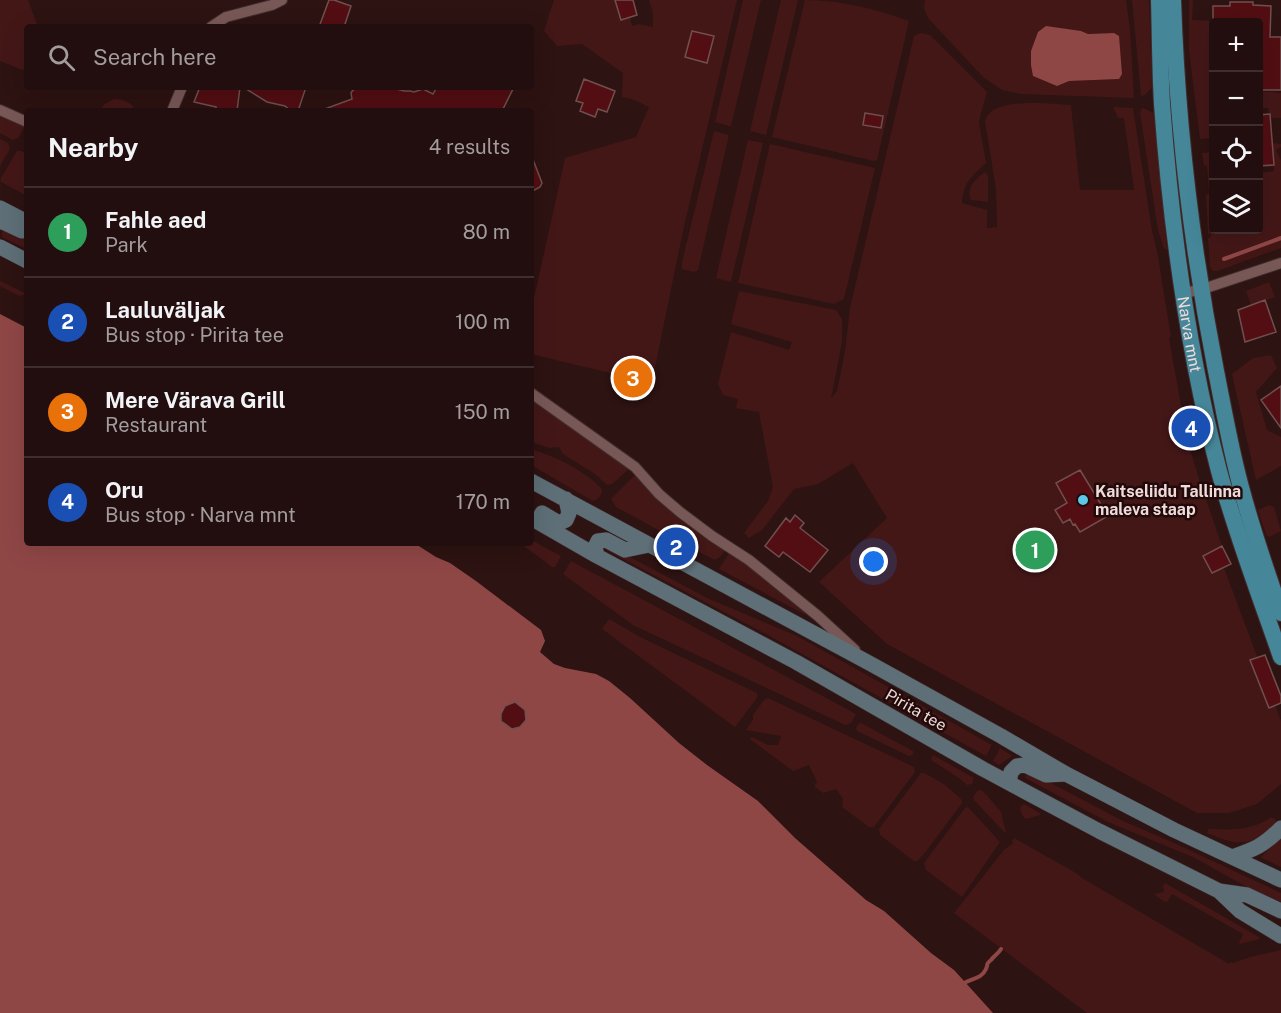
<!DOCTYPE html>
<meta charset="utf-8">
<style>
:root{--surface:#220e0e;--page:#2a1717;--text:#f1f3f6;--muted:#a29c9e;--line:#3f2e2e;--accent:#5cc7e7}
body{margin:0;font-family:"Public Sans",sans-serif;background:var(--page);color:var(--text)}
.controls{position:absolute;right:18px;top:18px;display:grid;overflow:hidden;border-radius:6px;box-shadow:0 6px 24px #0002}
.controls button{width:54px;height:54px;display:grid;place-items:center;padding:0;border:0;border-bottom:2px solid var(--line);background:var(--surface);color:var(--text);font:30px sans-serif}
.you{position:absolute;left:874px;top:562px;width:21px;height:21px;margin:-15px;border:4px solid #fff;border-radius:50%;background:#1a73e8;box-shadow:0 0 0 9px #1a73e833}
.badge{display:grid;place-items:center;width:39px;height:39px;border-radius:50%;background:var(--accent);color:#fff;font-size:20px;font-weight:700}
.pin{position:absolute;translate:-50% -50%;border:3px solid #fff;box-shadow:0 2px 6px #0006}
.list{margin:0;padding:0;list-style:none}
h2{display:flex;justify-content:space-between;align-items:center;height:78px;margin:0;padding:0 24px;font-size:26px}
h2 small{font-size:20px;font-weight:400;color:var(--muted)}
.list li{display:grid;grid-template-columns:39px 1fr auto;gap:18px;align-items:center;box-sizing:border-box;height:90px;padding:0 24px;border-top:2px solid var(--line)}
.list b{display:block;font-size:22px;white-space:nowrap}
.list p{margin:0;font-size:20px;white-space:nowrap;color:var(--muted)}
.list em{font-size:20px;font-style:normal;color:var(--muted)}
.icon{flex:none;width:33px;height:33px;fill:none;stroke:currentColor;stroke-width:2;stroke-linecap:round;stroke-linejoin:round}
.map{position:relative;flex:none;width:1281px;height:1013px;overflow:hidden}
.search{position:absolute;background:var(--surface);box-shadow:0 6px 24px #0002;left:24px;top:24px;width:510px;height:66px;display:flex;align-items:center;gap:15px;box-sizing:border-box;padding:0 21px;border-radius:6px;color:var(--muted);font-size:22px}
.panel{position:absolute;background:var(--surface);box-shadow:0 6px 24px #0002;left:24px;top:108px;width:510px;height:438px;border-radius:6px}
.map>svg:first-child{display:block}
</style>
<div class="map">
<svg width="1281" height="1013" viewBox="0 0 1281 1013">
<rect width="100%" height="100%" fill="#2d1312"/>
<path fill="#441717" fill-rule="evenodd" d="M0 0H28L38 27H27V63L23 70 0 61Z
M554 0H615L621 19 630 17 632 26 639 24 653 27V13L649 0H737L683 231 653 377 647 375 649 369 626 363 623 376 531 354V312L565 158 636 137 649 107 632 99 622 97 623 73 582 44 557 46 544 31Z
M743 0H761L731 126H729L715 122Z
M781 0H798L766 135 750 131Z
M805 0C840 0 876 9 909 21L877 160 874 161 772 137ZM865 114 883 116 881 128 863 125Z
M925 0H1126L1130 30 1134 98 1021 94 1002 90 983 77 928 18 924 8ZM1046 27 1081 31 1088 34 1114 33 1119 79 1069 81Z
M1132 0H1149L1152 87 1145 95 1141 96Z
M1189 0H1193L1192 20 1213 21V26L1209 27V44L1213 45V138L1200 139 1189 50Z
M921 33 930 35 987 92 981 113 979 123 986 163C972 176 963 183 962 203L987 210V228L997 227 996 189 985 121C992 96 1050 104 1071 105L1080 190H1134L1124 118H1118L1113 107 1133 108 1152 231 1157 251 1171 337 1169 338 1187 439 1199 479 1222 546 1217 549 1281 721V784L1257 804 1229 813H1197L887 644 819 582 887 518 853 463 818 484 794 489 762 530 749 538 744 533 768 501 773 487 759 412 736 408 738 399 723 395 718 384 731 332 789 350 792 342 731 324 739 291 836 310 842 319V342L831 399 837 391 845 351 850 308 914 36Z
M1258 92H1275V93H1281V118H1270L1268 108H1259Z
M114 99C124 99 131 102 136 111H99L105 104Z
M1143 108 1154 113 1167 249H1164L1158 230 1140 113 1141 109Z
M0 115 25 126 18 138 13 140 0 133Z
M714 131 729 135 698 270 694 272 682 269V262Z
M0 139 8 143 10 149 0 166Z
M748 140 763 143 731 282 716 278Z
M1272 143 1281 144V147L1276 150 1281 160V248L1217 271H1213L1210 267 1208 238 1211 237V234H1208L1206 195 1209 193 1207 166 1204 165 1202 153 1213 152 1214 230H1258L1259 173 1274 171Z
M770 144 875 168 844 299 834 304 738 283Z
M17 151H21L27 154V196L1 182V178Z
M986 172 988 176V202L971 200C965 189 977 176 986 172Z
M4 228H7L27 238V249L3 238 1 234Z
M0 281 27 294 19 296 0 286Z
M1269 282 1275 297 1251 305 1246 291Z
M1271 355 1277 368 1256 392 1267 430 1281 437V466L1256 480 1232 374 1253 358Z
M531 399 629 469 612 484 607 485 595 474 563 454 559 447 550 448 531 442Z
M531 449C556 457 583 469 602 489 603 494 598 500 593 501L531 465Z
M635 475 683 521 726 549 720 557 715 560 703 554 616 507 611 499Z
M1269 505 1274 507 1281 531 1269 537 1266 535 1258 510Z
M531 540 561 556 555 567H552L520 543H531Z
M611 547 707 598 797 636 992 745 986 756 768 635 608 551 607 549Z
M730 552 753 568 806 611 804 614 719 569Z
M571 561 856 714 851 723 845 725 633 625 563 574Z
M609 619 640 637 757 693V698L735 727 602 629Z
M768 698 914 767 915 772 874 827H869L842 807 843 799 836 789 823 793 814 786 817 782 809 765 793 771 750 739 752 737 768 745H778L781 737V736L746 730 753 720V715L764 700Z
M861 723 913 751V755L909 756 857 731 856 729 858 724Z
M1000 748 1012 756 999 765 993 761Z
M933 755 974 778 972 784 967 785 959 778 931 760Z
M921 773H924L944 784 962 800V803L924 854 917 861H914L880 835 879 829Z
M1027 774H1034L1121 820 1174 843 1281 893V902L1245 886 1195 858 1108 822 1027 779 1025 777Z
M980 790 983 791 1001 812 1006 833H1005L974 800 973 797 977 791Z
M1024 804 1041 814 1040 815 1027 819 1024 818 1021 812 1020 807Z
M968 807 1000 842 962 897 926 870 924 863 965 808Z
M1270 818H1273L1277 821C1252 847 1240 847 1207 833L1208 829C1229 830 1251 831 1270 818Z
M1281 837V867L1262 858 1261 857Z
M1014 838 1076 873 1082 878 1229 964 1230 962 1233 963 1250 957 1281 950V1013H1087L954 913 1004 850 1013 843 1012 841Z
M1165 883 1259 937V939L1240 944 1239 943 1243 934 1172 894 1168 901 1165 902 1156 896 1155 894 1164 892 1163 886Z"/>
<path fill="#8f4746" d="M1046 26 1081 31 1088 34 1114 33 1119 36 1122 74 1119 79 1069 81 1057 86 1033 76 1031 65V51L1038 32Z
M0 314 27 328V543H414L436 557 450 563 476 581 541 630 545 641 540 652 554 664 565 668 596 674 609 681 630 698 679 743 707 765 758 801 795 838 866 900 884 911 931 953 954 970 993 1013H0Z"/>
<g fill="none" stroke-linecap="round" stroke-linejoin="round">
<path stroke="#8f4746" stroke-width="4" d="M1224 259 1281 238
M966 982C974 978 982 978 986 969 989 962 985 965 991 960 994 956 998 954 1001 949"/>
</g>
<path fill="#520e13" stroke="#70504f" stroke-width="1.5" d="M329 0H334L351 6 344 27H319Z
M615 0H633L637 15 621 20Z
M1230 2H1253V5L1271 6 1270 37H1281V90H1258V22H1213V6H1230Z
M692 31 714 36 707 63 685 57Z
M584 79 615 91 607 112 598 109 595 117 580 111 583 103 576 101Z
M200 87H240L237 111H217L216 107 194 102Z
M243 87H306L298 111H291L285 106 267 102Z
M362 87H389L404 91H410L414 92 423 89 433 94 437 87H514L502 111H322V110L352 99 351 93 353 90Z
M865 113 883 116 881 128 863 125Z
M1270 114 1274 165 1258 166V115Z
M531 157H532L542 183 540 187 531 192Z
M1265 300 1276 332 1245 342 1238 310Z
M625 363 649 369 644 392 621 386Z
M1281 386V428L1261 400Z
M1080 470 1108 516 1080 532 1075 524 1073 525 1070 519 1063 523 1055 510 1067 503 1056 483Z
M795 515 804 523 800 528 828 550 810 572 783 552 779 557 765 546 786 518 790 522Z
M1222 546 1231 564 1212 573 1203 556Z
M1265 655 1281 696V703L1269 708 1250 660Z
M515 702 525 710 526 720 520 727 512 729 501 721V714L505 706Z"/>
<g fill="none" stroke-linecap="round" stroke-linejoin="round">
<defs>
<path id="street" d="M211 27 226 17 272 5 282 0
M0 110 27 122
M172 111 182 87
M1183 293 1200 290 1281 263
M531 393 635 467 659 494 680 512 712 536 749 560 818 616 855 650"/>
<path id="secondary" d="M0 208 27 222
M0 222H3L22 231 27 230
M0 247 27 261
M531 481 871 664 1001 736 1066 774 1174 830 1281 880
M542 513 559 523 566 520 569 513 566 499
M531 518 597 556 796 662 983 769 1099 831 1219 891 1240 911 1281 936
M597 556 595 547 598 541 606 540 625 550 649 545
M1009 783 1011 772 1017 766 1025 765 1046 775 1066 774
M1232 857C1255 849 1263 846 1281 828
M1219 891 1247 895 1281 911"/>
<g id="primary">
<path id="s1" d="M1159 0C1160 35 1160 70 1162 104 1171 228 1188 352 1219 471 1236 534 1260 596 1281 657"/>
<path d="M1173 0C1177 125 1192 249 1216 371 1224 411 1231 452 1242 491 1253 532 1267 573 1281 613"/>
</g>
</defs>
<use href="#street" stroke="#402d2d" stroke-width="12"/>
<use href="#secondary" stroke="#402d2d" stroke-width="16"/>
<use href="#primary" stroke="#402d2d" stroke-width="18"/>
<use href="#street" stroke="#785856" stroke-width="10"/>
<use href="#secondary" stroke="#5e6f77" stroke-width="15"/>
<use href="#primary" stroke="#458699" stroke-width="16"/>
</g>
<circle fill="#5cc7e7" stroke="#230a0a" stroke-width="2" cx="1083" cy="500" r="6"/>
<g text-anchor="middle" dominant-baseline="central" stroke-width="5" stroke-linejoin="round" paint-order="stroke">
<g font-size="16" fill="#efdcda" stroke="#230a0a">
<text stroke="none"><textPath href="#s1" startOffset="336">Narva mnt</textPath></text>
<text transform="translate(916 710) rotate(30)">Pirita tee</text>
</g>
<g font-size="16" font-weight="bold" fill="#efdcda" stroke="#230a0a" text-anchor="start">
<text x="1095" y="491">Kaitseliidu Tallinna<tspan x="1095" dy="18">maleva staap</tspan></text>
</g>
</g>
</svg>
<div class="controls">
<button>+</button>
<button>−</button>
<button><svg class="icon" aria-label="locate" viewBox="0 0 24 24"><circle cx="12" cy="12" r="6"/><path d="M12 2v4M12 18v4M2 12h4M18 12h4"/></svg></button>
<button><svg class="icon" aria-label="layers" viewBox="0 0 24 24"><path d="M12 4l9 5-9 5-9-5zM3 14l9 5 9-5"/></svg></button>
</div>
<div class="you"></div>
<div class="pin badge" style="left:1035px;top:550px;background:#2e9e5b">1</div>
<div class="pin badge" style="left:676px;top:547px;background:#1a4fb4">2</div>
<div class="pin badge" style="left:633px;top:378px;background:#e8710a">3</div>
<div class="pin badge" style="left:1191px;top:428px;background:#1a4fb4">4</div>
<div class="search"><svg class="icon" aria-label="search" viewBox="0 0 24 24"><circle cx="10" cy="10" r="6"/><path d="M15 15l6 6"/></svg>Search here</div>
<section class="panel">
<h2>Nearby<small>4 results</small></h2>
<ul class="list">
<li><span class="badge" style="background:#2e9e5b">1</span><div><b>Fahle aed</b><p>Park</p></div><em>80 m</em></li>
<li><span class="badge" style="background:#1a4fb4">2</span><div><b>Lauluväljak</b><p>Bus stop · Pirita tee</p></div><em>100 m</em></li>
<li><span class="badge" style="background:#e8710a">3</span><div><b>Mere Värava Grill</b><p>Restaurant</p></div><em>150 m</em></li>
<li><span class="badge" style="background:#1a4fb4">4</span><div><b>Oru</b><p>Bus stop · Narva mnt</p></div><em>170 m</em></li>
</ul>
</section>
</div>
